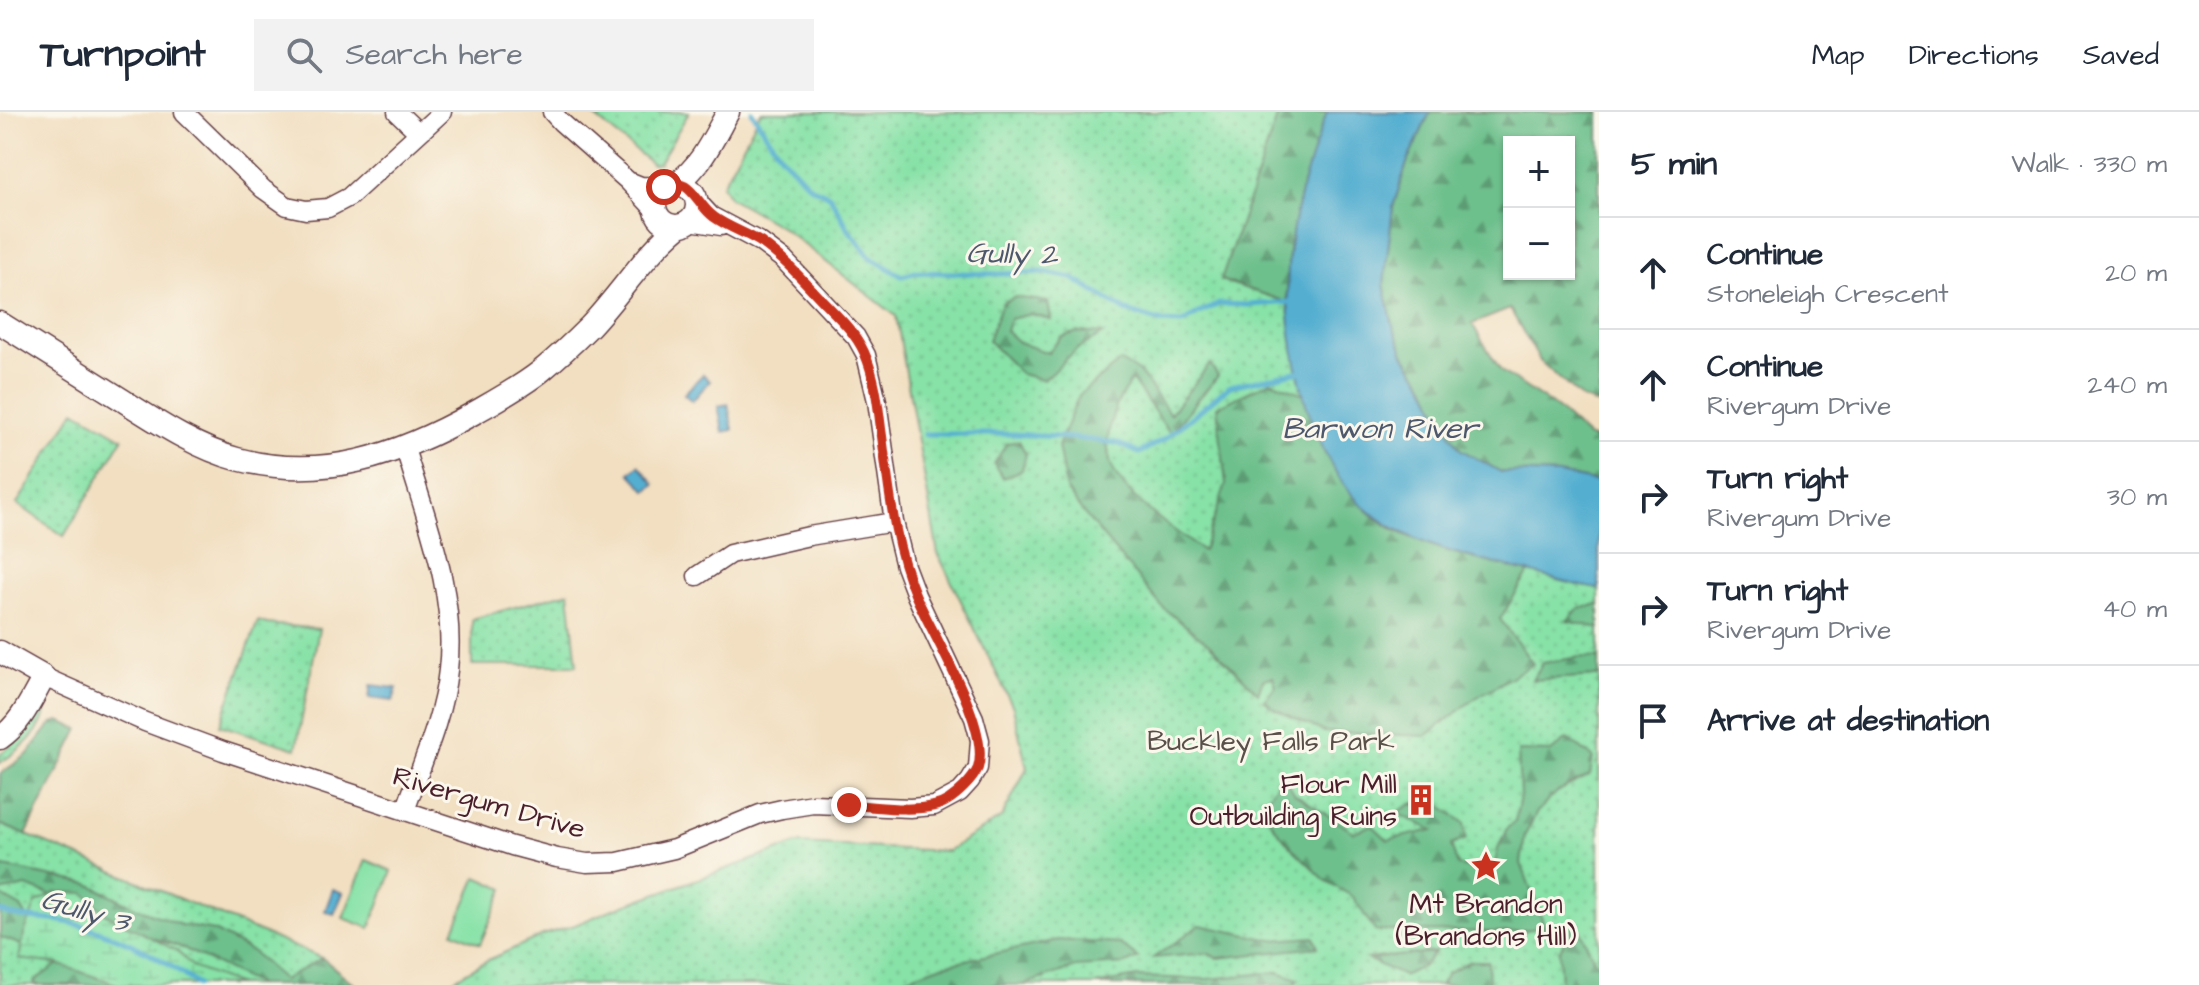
<!DOCTYPE html>
<meta charset="utf-8">
<style>
:root{--surface:#fff;--page:#f2f2f3;--text:#1f2937;--muted:#747a83;--line:#e0e1e3}
body{margin:0;font-family:"Architects Daughter",sans-serif;background:var(--page);color:var(--text)}
.controls{position:absolute;right:24px;top:24px;display:grid;overflow:hidden;border-radius:0px;box-shadow:0 2px 6px #0004}
.controls button{width:72px;height:72px;display:grid;place-items:center;padding:0;border:0;border-bottom:2px solid var(--line);background:var(--surface);color:var(--text);font:40px sans-serif}
.stop{position:absolute;width:24px;height:24px;margin:-18px;border:6px solid #c8321e;border-radius:50%;background:#fff}
.stop.end{background:#c8321e;border-color:#fff;box-shadow:0 2px 8px #0008}
.list{margin:0;padding:0;list-style:none}
h2{display:flex;justify-content:space-between;align-items:center;height:104px;margin:0;padding:0 32px;font-size:34px}
h2 small{font-size:26px;font-weight:400;color:var(--muted)}
.list li{display:grid;grid-template-columns:52px 1fr auto;gap:24px;align-items:center;box-sizing:border-box;height:112px;padding:0 32px;border-top:2px solid var(--line)}
.list b{display:block;font-size:30px;white-space:nowrap}
.list p{margin:0;font-size:26px;white-space:nowrap;color:var(--muted)}
.list em{font-size:26px;font-style:normal;color:var(--muted)}
.icon{flex:none;width:44px;height:44px;fill:none;stroke:currentColor;stroke-width:2;stroke-linecap:round;stroke-linejoin:round}
.map{position:relative;flex:none;width:1599px;height:873px;overflow:hidden}
header{display:flex;align-items:center;gap:48px;box-sizing:border-box;height:112px;padding:0 40px;background:var(--surface);border-bottom:2px solid var(--line)}
header strong{font-size:38px}
nav{display:flex;gap:44px;margin-inline-start:auto;font-size:28px}
.search{width:560px;height:72px;background:var(--page);display:flex;align-items:center;gap:20px;box-sizing:border-box;padding:0 28px;border-radius:0px;color:var(--muted);font-size:30px}
main{display:flex}
aside{flex:1;background:var(--surface)}
.map>svg:first-child{display:block}
</style>
<header>
<strong>Turnpoint</strong>
<div class="search"><svg class="icon" aria-label="search" viewBox="0 0 24 24"><circle cx="10" cy="10" r="6"/><path d="M15 15l6 6"/></svg>Search here</div>
<nav><a>Map</a><a>Directions</a><a>Saved</a></nav>
</header>
<main>
<div class="map">
<svg width="1599" height="873" viewBox="0 0 1599 873">
<defs>
<pattern id="grass-dots" width="8" height="8" patternUnits="userSpaceOnUse" patternTransform="scale(2)"><rect width="8" height="8" fill="#87e2a7"/><path d="M2 2h.1M6 6h.1" fill="none" stroke="#76c190" stroke-width="1.8" stroke-linecap="round"/></pattern>
<pattern id="forest-firs" width="22" height="20" patternUnits="userSpaceOnUse" patternTransform="scale(2)"><rect width="22" height="20" fill="#6dc08c"/><path d="M5 1l3.5 6h-7zM16 11l3.5 6h-7z" fill="#5c9b73"/></pattern>
<pattern id="wetland-marsh" width="20" height="14" patternUnits="userSpaceOnUse" patternTransform="scale(2)"><rect width="20" height="14" fill="#87e2a7"/><path d="M1 5h8M5 5V1M11 12h8M15 12V8" fill="none" stroke="#76c190"/></pattern>
</defs>
<rect width="100%" height="100%" fill="#fbf7ec"/>
<filter id="ink" filterUnits="userSpaceOnUse"><feTurbulence type="fractalNoise" baseFrequency=".0125" numOctaves="2"/><feDisplacementMap in="SourceGraphic" scale="16" xChannelSelector="R" yChannelSelector="G"/><feConvolveMatrix kernelMatrix="1 2 1 2 8 2 1 2 1" color-interpolation-filters="sRGB"/></filter>
<filter id="wash" filterUnits="userSpaceOnUse"><feTurbulence type="fractalNoise" baseFrequency=".006" numOctaves="4" result="noise"/><feDisplacementMap in="SourceGraphic" scale="32" xChannelSelector="R" yChannelSelector="G"/><feGaussianBlur stdDeviation="1.8" result="paint"/><feColorMatrix in="noise" values="0 0 0 0 0 0 0 0 0 0 0 0 0 0 0 0 0 1.4 0 .05"/><feComposite in="paint" operator="in"/></filter>
<g filter="url(#wash)">
<rect width="100%" height="100%" fill="#f2dfc1"/>
<path fill="url(#grass-dots)" stroke="#688069" stroke-width="2" d="M589 0H689L659 51 652 52Z
M761 0H1279L1221 168 1287 190 1297 253 1443 438 1599 477V873H444L484 850 543 823 575 813 613 797 797 732 947 739 1002 705 1027 656 1013 595 938 442 896 204 780 114 729 85 722 73Z
M75 298 123 326 64 424 17 392Z
M569 480 577 553H472V507Z
M258 509 267 512 319 517 296 637 220 613Z
M45 594C47 618 18 639 0 651V642L12 632Z
M0 712 322 846 355 873H0Z"/>
<path fill="url(#forest-firs)" stroke="#5c705c" stroke-width="2" fill-rule="evenodd" d="M1279 0H1327L1301 79 1289 137 1287 190 1221 168Z
M1430 0H1599V293L1581 286 1540 249 1510 197 1472 212 1501 259 1555 295 1587 324 1599 328V370L1558 362 1501 360 1459 337 1442 309 1426 275 1405 244 1393 214 1384 172 1393 95 1408 48ZM1509 30H1569V162H1509Z
M1015 185 1048 190 1051 208 1031 202 1010 207 1006 219 1018 230 1048 241 1061 225 1078 220 1103 222 1076 238 1044 268 1021 262 988 228 1002 191Z
M1121 249 1141 262 1170 302 1210 252 1218 264 1170 321 1132 268C1112 293 1097 336 1118 366 1139 395 1175 419 1203 439L1226 372 1217 295 1271 269 1304 282C1316 335 1348 395 1399 420 1440 439 1485 449 1529 460L1500 507 1533 552 1474 587 1426 624 1324 620 1275 597 1264 588 1276 574 1273 565 1263 567 1258 581 1209 532 1163 496 1080 397 1066 377 1058 334 1079 283Z
M1019 329 1026 342 1022 358 1003 366 994 352 1007 331Z
M1599 492V516L1567 509 1578 497Z
M1580 545 1599 546V564L1532 568 1543 551Z
M59 609 79 617 26 723 0 712V662L27 643 52 611Z
M1567 627 1593 645 1590 663 1558 679 1537 700 1525 723 1521 751 1545 815 1512 820 1375 819 1353 785 1325 768 1290 734 1273 713 1263 691 1283 663 1295 682 1354 720 1372 713 1388 728 1433 718 1396 701 1412 692 1432 687 1464 711 1466 727 1451 733 1458 754 1493 759 1498 737 1507 716 1515 710 1520 684 1518 639 1551 640Z
M4 755 89 772 137 796 181 813 214 819 253 840 283 868 322 846 355 873H259L181 835 147 824 106 802 26 774 0 780V757Z
M0 783 21 795 42 830 35 838 0 825Z
M1576 809 1594 848 1599 853V873H1561L1559 839Z
M1200 813 1272 828 1314 825 1318 835 1218 846 1207 841 1153 846Z
M1058 828 1120 832 1138 846 1126 852 1076 855 1023 873H885L943 853Z
M1435 840 1422 855 1403 864 1367 847Z
M1470 849H1488L1489 873H1440L1448 860Z
M58 852 119 873H35L34 869Z
M1278 860 1298 867 1294 873H1095L1136 865 1207 867Z"/>
<path fill="url(#wetland-marsh)" stroke="#688069" stroke-width="2" d="M57 780 84 781 106 802 177 839 194 856 239 873H119L58 852 19 847 24 822 36 791Z"/>
<path fill="#87e2a7" stroke="#688069" stroke-width="2" d="M366 748 392 759 370 816 343 806Z
M477 765 504 777 480 832 453 820Z"/>
<path fill="#52aed0" stroke="#4e667e" stroke-width="2" d="M1327 0H1430L1408 48 1393 95 1384 172 1393 214 1405 244 1426 275 1442 309 1460 337 1501 360 1558 362 1599 370V477C1575 474 1551 466 1528 460 1470 445 1406 434 1361 392 1305 339 1279 209 1290 135 1296 88 1311 44 1327 0Z
M703 262 710 269 692 289 684 282Z
M728 292 733 318 723 320 718 294Z
M639 353 655 372 647 379 630 361Z
M371 573 397 576 393 589 369 586Z
M333 777 343 781 334 802 325 799Z"/>
<g fill="none" stroke-linecap="round" stroke-linejoin="round">
<path stroke="#52aed0" stroke-width="5" d="M752 0 781 44 811 75 830 84 849 118 871 146 902 164 916 160 999 162 1042 160 1072 166 1126 199 1162 210 1183 211 1199 201 1219 192 1248 193 1292 190
M925 322H1014L1073 326 1117 331 1139 341 1163 328 1230 274 1305 258
M0 799C19 808 41 806 62 809 110 819 159 842 197 873"/>
</g>
</g>
<g filter="url(#ink)">
<g fill="none" stroke-linecap="round" stroke-linejoin="round">
<defs>
<path id="minor" d="M184 0 263 77 287 94 306 98 328 96 349 85 442 0
M397 0 419 21
M552 0 561 10 628 69 656 99
M631 70 641 74 664 75
M690 109 721 114
M697 464 730 442 809 424 894 410
M44 565 145 610 223 639 512 734 557 746 587 751 618 750 674 737 760 702 782 697 813 692 910 696 934 694 960 680 970 669 978 656 980 628 974 606 916 483 905 454 894 410 877 289 866 243 856 225 784 148 760 130 711 104 698 90
M405 699C421 653 443 606 448 558 457 482 426 408 405 336"/>
<path id="tertiary" d="M677 71C702 53 713 27 728 0
M655 93a21 21 0 1 1 42 0a21 21 0 1 1-42 0Z
M0 211C41 237 82 263 124 289 157 310 198 337 237 347 324 370 399 343 474 301 497 288 521 275 541 259 558 245 575 229 590 214 621 181 644 143 679 114
M0 540 44 565C32 586 21 612 0 626"/>
</defs>
<use href="#minor" stroke="#633c42" stroke-width="21"/>
<use href="#tertiary" stroke="#633c42" stroke-width="25"/>
<use href="#minor" stroke="#fff" stroke-width="18"/>
<use href="#tertiary" stroke="#fff" stroke-width="22"/>
</g>
</g>
<g fill="none" stroke-linecap="round" stroke-linejoin="round" filter="url(#ink)">
<path stroke="#c8321e" stroke-width="10" d="M664 75C691 62 696 93 714 105 729 116 747 121 762 131 783 146 801 166 819 185 835 202 854 218 864 240 875 264 878 292 881 317 889 373 893 430 915 482 932 523 991 615 978 656 975 663 969 670 964 675 956 683 945 692 934 694 907 700 876 694 849 693"/>
</g>
<defs>
<symbol id="building-bare" viewBox="-9 -9 18 18"><path d="M-4-6H4V6H1V3H-1V6H-4ZM-2.5-4.3h1.7v1.8h-1.7ZM.8-4.3h1.7v1.8H.8ZM-2.5-1h1.7V.8h-1.7ZM.8-1h1.7V.8H.8Z" fill="#c8321e" stroke="#fbf7ec" stroke-width="2.5" paint-order="stroke"/></symbol>
<symbol id="sight-bare" viewBox="-9 -9 18 18"><path d="M0-6L1.8-2.2L6-1.7L2.9 1.2L3.7 5.4L0 3.3L-3.7 5.4L-2.9 1.2L-6-1.7L-1.8-2.2Z" fill="#c8321e" stroke="#fbf7ec" stroke-width="2.5" paint-order="stroke"/></symbol>
</defs>
<g fill-rule="evenodd">
<use href="#building-bare" x="1399" y="666" width="44" height="44"/>
<use href="#sight-bare" x="1464" y="732" width="44" height="44"/>
</g>
<g text-anchor="middle" dominant-baseline="central" stroke-width="6" stroke-linejoin="round" paint-order="stroke">
<g font-size="28" fill="#59504a" stroke="#fbf7ec">
<text x="1271" y="629">Buckley Falls Park</text>
</g>
<g font-size="28" fill="#4a1f2b" stroke="#fbf7ec" text-anchor="end">
<text x="1397" y="672">Flour Mill<tspan x="1397" dy="32">Outbuilding Ruins</tspan></text>
<text x="1486" y="792" text-anchor="middle">Mt Brandon<tspan x="1486" dy="32">(Brandons Hill)</tspan></text>
</g>
<g font-size="28" fill="#4a1f2b" stroke="#fbf7ec">
<text transform="translate(489 691) rotate(16)">Rivergum Drive</text>
</g>
<g font-size="30" font-style="italic" fill="#4d586d" stroke="#fbf7ec">
<text transform="translate(1012 142) rotate(1)">Gully 2</text>
<text x="1380" y="317">Barwon River</text>
<text transform="translate(85 799) rotate(16)">Gully 3</text>
</g>
</g>
</svg>
<div class="controls">
<button>+</button>
<button>−</button>
</div>
<div class="stop" style="left:664px;top:75px"></div>
<div class="stop end" style="left:849px;top:693px"></div>
</div>
<aside>
<h2>5 min<small>Walk · 330 m</small></h2>
<ul class="list">
<li><svg class="icon" aria-label="ahead" viewBox="0 0 24 24"><path d="M12 20V5M6 11l6-6 6 6"/></svg><div><b>Continue</b><p>Stoneleigh Crescent</p></div><em>20 m</em></li>
<li><svg class="icon" aria-label="ahead" viewBox="0 0 24 24"><path d="M12 20V5M6 11l6-6 6 6"/></svg><div><b>Continue</b><p>Rivergum Drive</p></div><em>240 m</em></li>
<li><svg class="icon" aria-label="right" viewBox="0 0 24 24"><path d="M7 20v-9h11M14 6l5 5-5 5"/></svg><div><b>Turn right</b><p>Rivergum Drive</p></div><em>30 m</em></li>
<li><svg class="icon" aria-label="right" viewBox="0 0 24 24"><path d="M7 20v-9h11M14 6l5 5-5 5"/></svg><div><b>Turn right</b><p>Rivergum Drive</p></div><em>40 m</em></li>
<li><svg class="icon" aria-label="arrive" viewBox="0 0 24 24"><path d="M6 21V4h12l-3 4 3 4H6"/></svg><div><b>Arrive at destination</b></div></li>
</ul>
</aside>
</main>
